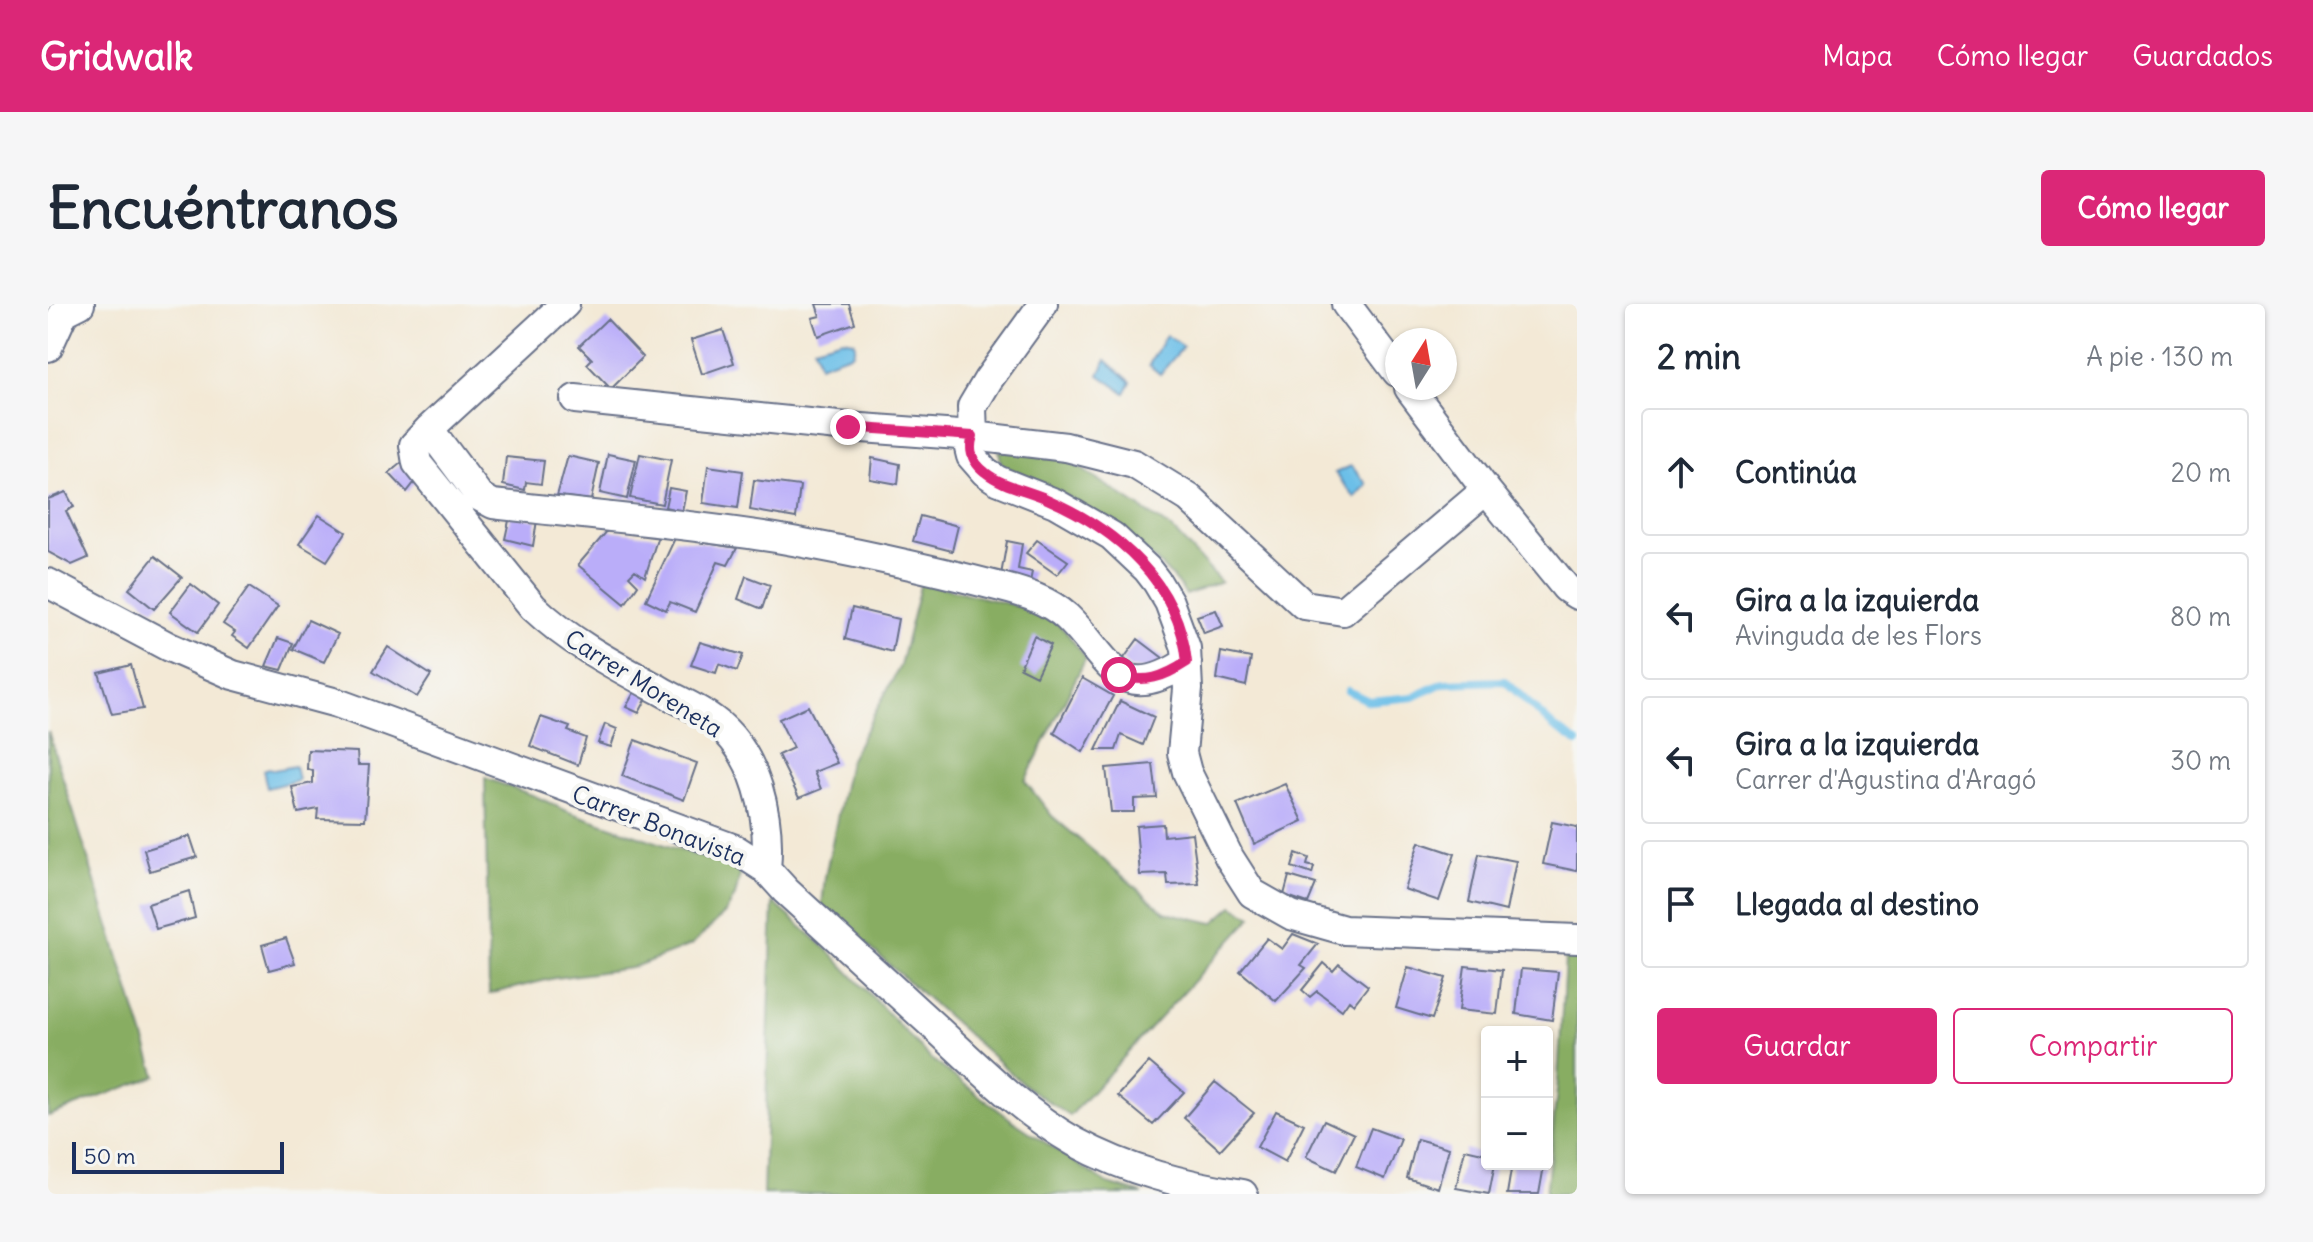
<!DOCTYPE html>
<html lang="es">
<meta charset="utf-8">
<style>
:root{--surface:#fff;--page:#f6f6f7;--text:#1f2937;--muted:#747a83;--line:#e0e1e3;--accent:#db2777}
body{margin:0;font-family:Delius,sans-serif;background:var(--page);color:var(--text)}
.controls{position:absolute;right:24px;bottom:24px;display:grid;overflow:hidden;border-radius:8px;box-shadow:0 2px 6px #0004}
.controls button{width:72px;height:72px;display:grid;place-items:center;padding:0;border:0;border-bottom:2px solid var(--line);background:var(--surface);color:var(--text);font:40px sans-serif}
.compass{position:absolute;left:1337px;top:24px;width:72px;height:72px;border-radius:50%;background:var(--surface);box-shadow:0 2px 6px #0004;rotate:11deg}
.scale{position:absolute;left:24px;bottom:20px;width:212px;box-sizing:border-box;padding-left:8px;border:4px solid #1b2f5e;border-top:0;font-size:22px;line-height:28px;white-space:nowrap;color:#1b2f5e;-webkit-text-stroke:6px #f6f6f2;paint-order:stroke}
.stop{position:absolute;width:24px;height:24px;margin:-18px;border:6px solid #db2777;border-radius:50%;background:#fff}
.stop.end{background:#db2777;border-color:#fff;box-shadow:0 2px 8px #0008}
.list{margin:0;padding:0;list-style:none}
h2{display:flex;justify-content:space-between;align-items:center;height:104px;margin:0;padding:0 32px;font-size:34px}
h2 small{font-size:26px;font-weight:400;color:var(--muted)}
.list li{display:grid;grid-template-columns:52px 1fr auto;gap:24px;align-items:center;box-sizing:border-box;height:128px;margin:0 16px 16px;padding:0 16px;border:2px solid var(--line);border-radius:8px}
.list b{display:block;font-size:30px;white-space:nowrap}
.list p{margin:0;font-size:26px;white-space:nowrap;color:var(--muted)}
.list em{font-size:26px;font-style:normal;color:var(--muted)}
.actions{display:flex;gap:16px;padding:24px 32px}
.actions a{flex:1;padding:18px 0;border:2px solid var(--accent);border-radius:8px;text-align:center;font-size:28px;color:var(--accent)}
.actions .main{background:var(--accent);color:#fff}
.icon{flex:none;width:44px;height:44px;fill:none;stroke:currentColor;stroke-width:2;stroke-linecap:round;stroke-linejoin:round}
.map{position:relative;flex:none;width:1529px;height:890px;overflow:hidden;border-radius:8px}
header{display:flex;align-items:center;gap:48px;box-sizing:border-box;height:112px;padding:0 40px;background:var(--accent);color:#fff}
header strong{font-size:38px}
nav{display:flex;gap:44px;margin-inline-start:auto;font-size:28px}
.intro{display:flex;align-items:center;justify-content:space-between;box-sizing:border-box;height:192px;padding:0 48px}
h1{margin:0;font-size:56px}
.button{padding:20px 36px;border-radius:8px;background:var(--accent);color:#fff;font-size:28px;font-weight:700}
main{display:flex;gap:48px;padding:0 48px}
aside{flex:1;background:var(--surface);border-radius:8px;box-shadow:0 2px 6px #0004}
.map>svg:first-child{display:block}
</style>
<header>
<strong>Gridwalk</strong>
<nav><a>Mapa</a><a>Cómo llegar</a><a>Guardados</a></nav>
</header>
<div class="intro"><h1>Encuéntranos</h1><a class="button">Cómo llegar</a></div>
<main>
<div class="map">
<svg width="1529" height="890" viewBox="0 0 1529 890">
<rect width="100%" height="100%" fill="#f6f6f2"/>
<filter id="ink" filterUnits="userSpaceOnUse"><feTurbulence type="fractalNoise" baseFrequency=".0125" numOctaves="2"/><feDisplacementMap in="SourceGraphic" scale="16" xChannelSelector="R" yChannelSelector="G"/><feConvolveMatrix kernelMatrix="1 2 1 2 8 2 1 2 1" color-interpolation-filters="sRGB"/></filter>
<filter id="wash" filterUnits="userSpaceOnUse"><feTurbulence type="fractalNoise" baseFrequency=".006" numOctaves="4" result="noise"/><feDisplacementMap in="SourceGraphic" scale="32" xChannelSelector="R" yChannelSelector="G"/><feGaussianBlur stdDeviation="1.8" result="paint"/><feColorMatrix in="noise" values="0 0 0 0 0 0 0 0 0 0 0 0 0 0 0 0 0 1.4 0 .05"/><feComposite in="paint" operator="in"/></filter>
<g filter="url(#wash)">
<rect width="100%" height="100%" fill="#f3e9d6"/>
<path fill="#88ad62" stroke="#526e60" stroke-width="2" d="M951 147 1014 152 1124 225 1173 278 1138 291C1103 240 1017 186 960 164L953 159Z
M873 278 997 309 1018 328 1038 354 977 477 1004 512 1117 608 1165 619 1185 602 1204 613 1022 812 979 783 774 601 777 573 801 457 852 362Z
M0 427 108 772 0 812Z
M437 474 487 492 521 508 693 567 687 592 677 609 644 641 583 664 507 674 441 690Z
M725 598 781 647 882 754 965 817 1060 880 1095 890H715Z
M1517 654H1529V890H1498L1510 776Z"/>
<path fill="#6cbfe8" stroke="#4477a3" stroke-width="2" d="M1118 31 1135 43 1112 70 1101 61Z
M794 35 805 37 807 40 805 49 771 61 766 43Z
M1058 56 1083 78 1077 89 1051 71Z
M1303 162 1319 180 1307 194 1287 169Z
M247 462 250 476 219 484 215 466 221 464 226 466Z"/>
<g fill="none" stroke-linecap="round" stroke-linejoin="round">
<path stroke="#6cbfe8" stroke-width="8" d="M1300 387 1321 397 1366 393 1395 379 1457 377 1506 423 1529 438"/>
</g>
<g id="blocks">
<path fill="#baadf9" d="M768 0H801L807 19 770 32 764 14 772 12Z
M559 15 595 53 563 85 539 60 544 55 531 42Z
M675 26 686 59 654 70 643 36Z
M560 150 588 156 579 195 552 189Z
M592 150 623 156 614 200 582 194Z
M520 152 551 159 543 196 509 192Z
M458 153 496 157 493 180 478 178 477 186 455 181Z
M824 154 852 160 850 180 822 175Z
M353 159 369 175 359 188 341 169Z
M660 162 695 167 690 204 655 199Z
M706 176 752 182 748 214 702 206Z
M621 184 638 187 634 207 617 203Z
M18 188 26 203 18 207 40 254 24 261 0 248V195Z
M271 211 298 228 279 257 251 240Z
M462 212 489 216 485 242 457 235Z
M872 212 910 222 904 247 865 237Z
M560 226 610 232 597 273 587 266 581 272 590 281 577 300 530 261Z
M627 234 689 244 680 261 670 258 647 308 622 298 618 306 598 296Z
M989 236 1020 257 1009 271 978 249Z
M959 237 974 240 970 265 984 268 982 278 953 271Z
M107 252 134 273 106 305 81 285Z
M698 272 722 281 714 305 690 295Z
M143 280 170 301 150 328 122 308Z
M201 283 230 302 201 344 184 332 187 328 175 320Z
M804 304 850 315 844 348 797 335Z
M1168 306 1175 322 1156 329 1149 312Z
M260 316 290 330 276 358 245 345Z
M986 332 1003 341 988 372 972 364Z
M230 334 245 339 234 366 218 362Z
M1090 335 1115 354 1106 367 1082 364 1074 357Z
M652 338 695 351 689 367 671 360 668 369 643 361Z
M340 343 383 371 369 393 325 367Z
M1173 348 1203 354 1198 382 1169 375Z
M83 361 95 405 64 410 51 369Z
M1034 374 1065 392 1035 448 1006 429Z
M588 385 600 392 591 409 578 403Z
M1072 397 1106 413 1095 441 1073 431 1068 446H1048Z
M760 402 789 459 766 468 773 485 751 494 730 451 745 444 731 415Z
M493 413 522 423 520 427 538 434 530 461 482 442Z
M557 420 569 425 563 443 550 439Z
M587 436 649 459 636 496 574 472Z
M260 446 309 448 310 461H321L317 516 269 515 270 505 250 509 244 483 265 479V467L259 465Z
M1105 460 1109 494 1086 495V508H1063L1058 464Z
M1237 480 1255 517 1206 540 1189 500Z
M1504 518 1529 523V567L1495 560Z
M1115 520 1116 532 1144 529 1151 580 1120 581 1119 570 1092 571 1088 522Z
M142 532 149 553 102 567 96 546Z
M1371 538 1407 550 1391 597 1356 585Z
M1248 549 1261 554 1259 561 1266 563 1264 570 1244 563Z
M1431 550 1468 557 1458 607 1421 598Z
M1241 572 1268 580 1260 599 1236 591Z
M141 587 147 614 108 625 100 600Z
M1245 630 1270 640 1253 661 1258 664 1228 697 1192 667 1219 634 1234 645Z
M238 634 247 659 221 666 214 641Z
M1276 659 1285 667 1291 660 1320 682 1306 700 1301 696 1294 706 1269 687 1262 693 1254 686Z
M1417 662 1454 666 1449 710 1411 706Z
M1360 663 1398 674 1384 715 1348 704Z
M1473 665 1510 668 1504 716 1468 710Z
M1101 758 1136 788 1105 821 1070 792Z
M1167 778 1206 809 1172 846 1136 814Z
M1228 807 1256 820 1237 858 1209 843Z
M1276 816 1306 830 1288 867 1258 853Z
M1323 824 1353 835 1337 875 1308 863Z
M1369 835 1401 844 1390 884 1359 874Z
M1417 845 1439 850V860H1447L1441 890 1408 884Z
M1464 860 1496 862 1491 890H1459Z"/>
</g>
</g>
<g filter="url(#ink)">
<use href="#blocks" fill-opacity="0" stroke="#677088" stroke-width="2"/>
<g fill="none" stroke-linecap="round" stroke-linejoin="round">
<defs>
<path id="minor" d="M517 0 381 125 366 141 369 159 485 303C523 339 566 361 612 386 629 396 649 404 665 416 709 448 723 514 718 565
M995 0 940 76 924 103 925 132 921 144 923 152 937 168 949 176 1007 199 1064 232 1099 265 1109 278 1121 298 1138 344 1140 385 1134 449 1139 468 1181 553 1204 589 1243 611 1296 626 1529 635
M1298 0 1349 68
M0 43 16 8 32 0
M1361 84 1438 186 1518 284 1529 291
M527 95 800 123 925 132 1018 143 1086 160 1141 194 1256 301 1295 307 1438 186
M381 125 432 193 445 200C539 211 634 219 728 234 803 247 879 264 953 283 977 289 1000 296 1019 313 1062 354 1069 404 1139 358
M0 279 121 343 185 371 289 399 687 545 718 565 738 587C789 634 840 680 891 727 934 767 976 809 1027 838 1080 867 1136 881 1195 890"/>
</defs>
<use href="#minor" stroke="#677088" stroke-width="32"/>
<use href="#minor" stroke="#fff" stroke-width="28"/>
</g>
</g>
<g fill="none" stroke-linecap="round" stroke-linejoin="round" filter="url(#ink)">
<path stroke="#db2777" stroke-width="10" d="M800 123 925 132C920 147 924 158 937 168 954 182 979 186 999 195 1068 225 1131 278 1139 358 1116 373 1098 380 1071 371"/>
</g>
<g text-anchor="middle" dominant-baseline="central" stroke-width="8" stroke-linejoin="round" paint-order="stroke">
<g font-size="24" fill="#1b2f5e" stroke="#f6f6f2">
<text transform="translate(596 379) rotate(32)">Carrer Moreneta</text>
<text transform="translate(611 521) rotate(21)">Carrer Bonavista</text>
</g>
</g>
</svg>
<div class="controls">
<button>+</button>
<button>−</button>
</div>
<svg class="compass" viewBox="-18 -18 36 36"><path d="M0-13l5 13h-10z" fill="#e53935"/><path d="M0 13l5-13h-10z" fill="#747a83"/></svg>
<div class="scale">50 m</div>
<div class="stop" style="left:1071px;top:371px"></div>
<div class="stop end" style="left:800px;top:123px"></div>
</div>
<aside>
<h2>2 min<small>A pie · 130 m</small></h2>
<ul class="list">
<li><svg class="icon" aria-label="ahead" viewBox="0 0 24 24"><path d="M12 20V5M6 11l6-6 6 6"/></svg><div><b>Continúa</b></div><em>20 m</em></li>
<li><svg class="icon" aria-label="left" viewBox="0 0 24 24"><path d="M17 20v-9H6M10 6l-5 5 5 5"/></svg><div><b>Gira a la izquierda</b><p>Avinguda de les Flors</p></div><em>80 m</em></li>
<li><svg class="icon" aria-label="left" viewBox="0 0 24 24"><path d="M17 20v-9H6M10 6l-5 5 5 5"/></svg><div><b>Gira a la izquierda</b><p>Carrer d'Agustina d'Aragó</p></div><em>30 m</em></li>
<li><svg class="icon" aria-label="arrive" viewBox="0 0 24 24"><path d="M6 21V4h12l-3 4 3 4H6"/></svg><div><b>Llegada al destino</b></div></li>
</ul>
<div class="actions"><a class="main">Guardar</a><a>Compartir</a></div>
</aside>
</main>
